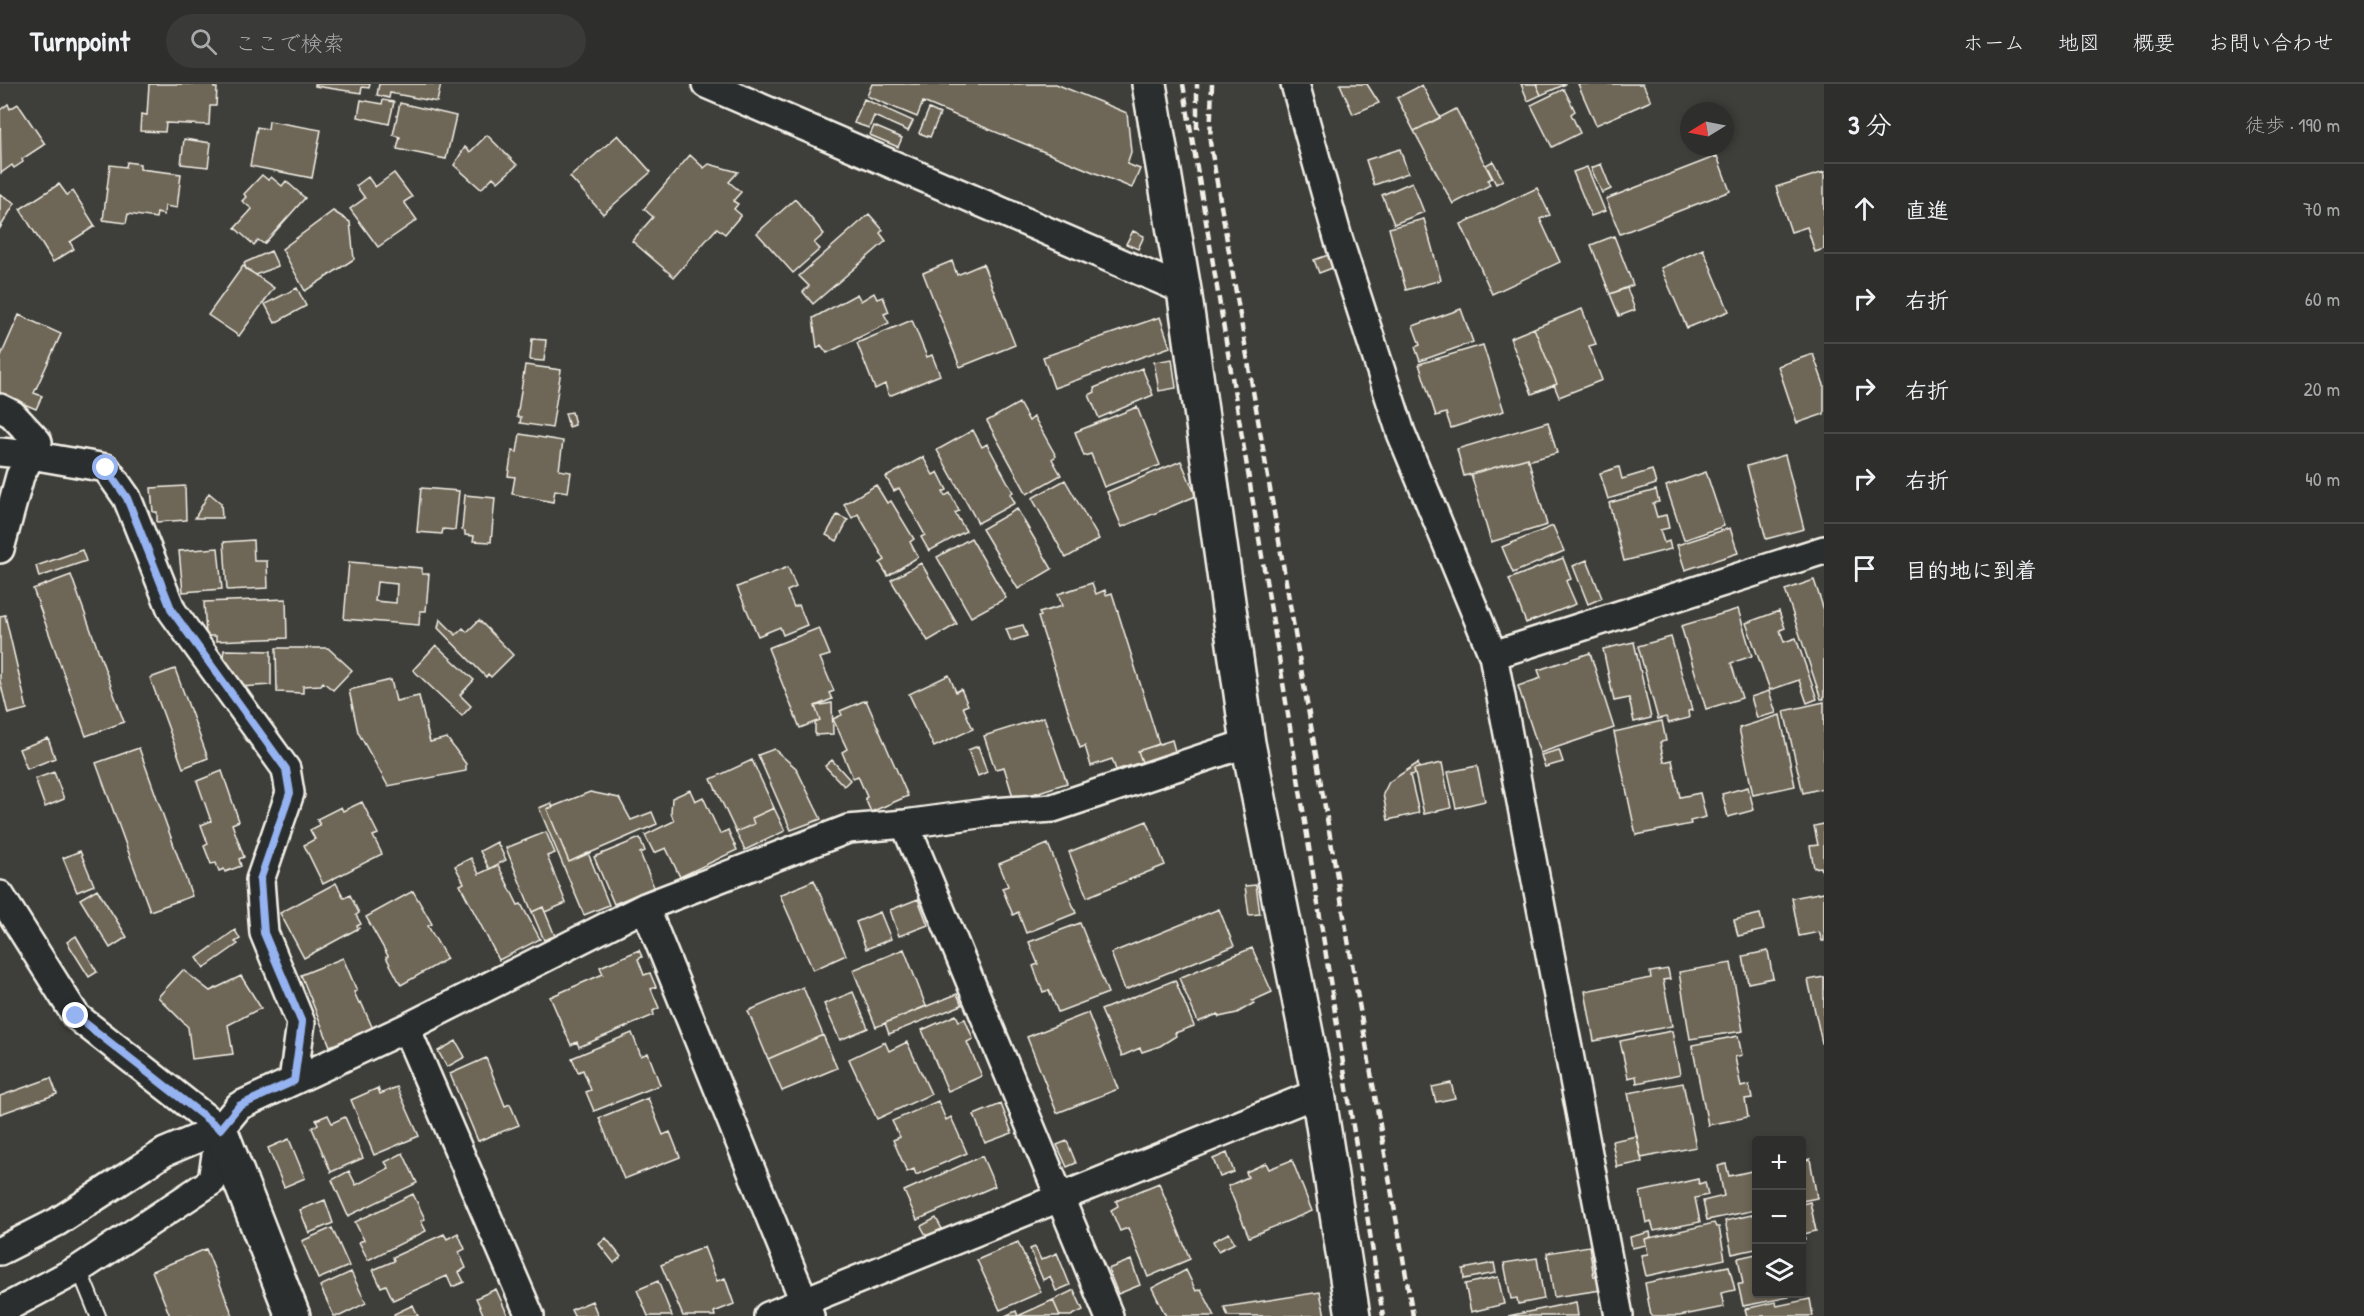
<!DOCTYPE html>
<html lang="ja">
<meta charset="utf-8">
<style>
:root{--surface:#2e2e2c;--page:#3a3a38;--text:#f1f3f6;--muted:#a7a8a9;--line:#494a48}
body{margin:0;font-family:"Patrick Hand","Klee One",sans-serif;background:var(--page);color:var(--text)}
.controls{position:absolute;right:18px;bottom:18px;display:grid;overflow:hidden;border-radius:6px;box-shadow:0 3px 9px #0003}
.controls button{width:54px;height:54px;display:grid;place-items:center;padding:0;border:0;border-bottom:2px solid var(--line);background:var(--surface);color:var(--text);font:30px sans-serif}
.compass{position:absolute;left:1680px;top:18px;width:54px;height:54px;border-radius:50%;background:var(--surface);box-shadow:0 3px 9px #0003;rotate:260deg}
.stop{position:absolute;width:18px;height:18px;margin:-14px;border:4px solid #95b2f1;border-radius:50%;background:#fff}
.stop.end{background:#95b2f1;border-color:#fff;box-shadow:0 2px 6px #0008}
.list{margin:0;padding:0;list-style:none}
h2{display:flex;justify-content:space-between;align-items:center;height:78px;margin:0;padding:0 24px;font-size:26px}
h2 small{font-size:20px;font-weight:400;color:var(--muted)}
.list li{display:grid;grid-template-columns:39px 1fr auto;gap:18px;align-items:center;box-sizing:border-box;height:90px;padding:0 24px;border-top:2px solid var(--line)}
.list b{display:block;font-size:22px;white-space:nowrap}
.list em{font-size:20px;font-style:normal;color:var(--muted)}
.icon{flex:none;width:33px;height:33px;fill:none;stroke:currentColor;stroke-width:2;stroke-linecap:round;stroke-linejoin:round}
.map{position:relative;flex:none;width:1824px;height:1232px;overflow:hidden}
header{display:flex;align-items:center;gap:36px;box-sizing:border-box;height:84px;padding:0 30px;background:var(--surface);border-bottom:2px solid var(--line)}
header strong{font-size:28px}
nav{display:flex;gap:33px;margin-inline-start:auto;font-size:21px}
.search{width:420px;height:54px;background:var(--page);display:flex;align-items:center;gap:15px;box-sizing:border-box;padding:0 21px;border-radius:33px;color:var(--muted);font-size:22px}
main{display:flex}
aside{flex:1;background:var(--surface)}
.map>svg:first-child{display:block}
</style>
<header>
<strong>Turnpoint</strong>
<div class="search"><svg class="icon" aria-label="search" viewBox="0 0 24 24"><circle cx="10" cy="10" r="6"/><path d="M15 15l6 6"/></svg>ここで検索</div>
<nav><a>ホーム</a><a>地図</a><a>概要</a><a>お問い合わせ</a></nav>
</header>
<main>
<div class="map">
<svg width="1824" height="1232" viewBox="0 0 1824 1232">
<rect width="100%" height="100%" fill="#3e3e3a"/>
<filter id="ink" filterUnits="userSpaceOnUse"><feTurbulence type="fractalNoise" baseFrequency=".0167" numOctaves="2"/><feDisplacementMap in="SourceGraphic" scale="12" xChannelSelector="R" yChannelSelector="G"/><feConvolveMatrix kernelMatrix="1 2 1 2 8 2 1 2 1" color-interpolation-filters="sRGB"/></filter>
<g filter="url(#ink)">
<path fill="#6e6656" stroke="#f4f1e8" stroke-width="1.5" fill-rule="evenodd" d="M149 0H215L214 4H217L216 22H210L209 41 166 39 165 48 140 47 141 30 147 31Z
M315 0H370L369 4 362 3 361 9 315 2Z
M379 0H441L437 18 390 9 389 14 377 11Z
M872 0H1056L1127 29 1131 68 1127 80 1140 85 1132 104 923 18 917 33 867 12Z
M1340 0H1367L1379 19 1353 30Z
M1521 0H1536L1541 11 1528 17Z
M1536 0H1566L1541 11Z
M1578 0H1643L1651 17 1596 41Z
M1422 1 1440 34 1414 47 1397 14Z
M1564 5 1575 27 1571 30 1580 49 1552 63 1531 21Z
M864 15 913 37 908 47 874 32 869 44 854 39Z
M361 16 382 20 383 16 394 18 389 40 358 33Z
M400 19 456 32 446 75 397 65 400 53 393 51Z
M8 20 10 25 18 20 45 60 22 75 23 78 14 84 12 81 1 89 0 26Z
M929 25 940 30 930 53 919 49Z
M1456 25 1492 94 1488 96 1490 101 1453 120 1414 47Z
M269 37 321 46 312 94 250 82 257 43 268 45Z
M874 42 902 54 898 63 870 51Z
M487 51 517 81 498 98 493 93 481 105 454 81 465 63 470 68Z
M618 51 651 88 603 130 570 93Z
M184 55 211 59 208 83 181 80Z
M1400 65 1408 89 1374 101 1366 76Z
M690 71 704 84 709 80 738 88 729 98 741 108 733 117 738 120 734 125 741 131 725 150 717 144 674 193 632 157 653 133 644 125Z
M1717 72 1730 107 1620 150 1606 115Z
M1493 77 1503 96 1496 100 1486 81Z
M127 78 140 80V85L181 90 177 124 165 122 164 131 157 129 156 134 128 130 126 139 103 136 110 81 126 83Z
M1601 80 1611 105 1602 109 1591 84Z
M1587 83 1605 127 1591 132 1573 88Z
M1824 88V165L1815 168 1807 143 1791 148 1776 103Z
M394 89 412 113 404 118 417 136 378 163 350 125 365 114 356 102 368 93 375 103Z
M262 91 268 96 271 93 282 102 286 97 305 114 264 160 258 156 254 161 235 144 252 125 242 117 246 113 244 110Z
M1412 98 1424 128 1394 140 1382 111Z
M59 100 67 111 73 107 95 142 70 158 74 165 53 178 20 125Z
M1537 104 1550 131 1540 135 1560 178 1492 210 1461 140Z
M0 110 15 119 0 144Z
M795 115 824 150 814 159 820 165 793 189 757 149Z
M333 127 350 138 354 175 305 207 282 165Z
M869 130 883 146 880 149 886 157 813 220 803 208 809 202 799 192Z
M1424 135 1441 196 1406 206 1389 144Z
M1133 147 1144 152 1138 165 1126 160Z
M1614 152 1633 201 1610 210 1591 161Z
M1703 165 1729 227 1687 244 1661 184Z
M271 167 278 182 256 191 246 185 244 179Z
M1331 170 1335 183 1319 189 1314 176Z
M952 177 957 191 983 180 1015 261 960 283 923 189Z
M243 182 274 204 239 252 208 231Z
M297 204 306 222 275 239 265 220Z
M1627 204 1635 226 1619 232 1610 210Z
M874 209 877 215 883 213 889 228 884 230 889 239 827 269 821 261 817 264 813 234 857 210 861 217Z
M1461 225 1473 258 1420 277 1415 263 1420 261 1413 242Z
M1582 225 1596 260 1589 262 1602 296 1559 313 1554 301 1557 300 1534 244Z
M19 231 61 250 34 309 42 312 36 325 0 310V274Z
M1160 233 1170 263 1054 304 1043 273Z
M912 236 927 273 932 271 940 291 889 312 885 300 875 305 857 259Z
M1534 244 1557 300 1532 310 1510 254Z
M532 255 546 256 544 277 530 276Z
M1483 261 1504 327 1451 344 1446 329 1436 332 1419 280Z
M1813 270 1824 301V330L1797 339 1778 282Z
M1172 275 1176 304 1159 307 1154 278Z
M525 281 561 286 552 344 520 339 521 333H517Z
M1142 284 1153 311 1099 334 1089 311 1095 308 1094 304Z
M1019 319 1029 337 1034 333 1056 372 1052 375 1061 391 1027 410 987 337Z
M1137 323 1160 381 1104 403 1091 370 1084 372 1075 348Z
M572 328 575 341 569 343 565 329Z
M1548 338 1557 369 1528 377V374L1464 392 1457 365Z
M973 346 982 363 987 360 1013 408 1010 410 1015 419 978 439 937 366Z
M520 350 563 357 559 386 571 388 568 408 555 406 553 418 512 410 515 393 508 392 512 367 517 368Z
M1785 371 1804 445 1766 455 1747 382Z
M923 373 933 391 938 388 947 406 943 408 945 412 950 409 959 427 955 429 966 447 929 467 921 453 925 451 899 404 894 407 886 393Z
M1528 374 1547 441 1491 458 1471 390Z
M1181 377 1196 412 1122 443 1107 408Z
M1619 383 1622 395 1652 386 1656 400 1608 415 1600 389Z
M1706 388 1724 442 1684 456 1666 402Z
M1065 396 1099 455 1066 474 1032 414Z
M876 401 887 419 891 417 914 455 910 458 918 473 888 492 880 479 885 476 858 430 852 434 844 420Z
M185 402 186 436 157 438V428H153L151 404Z
M421 404 459 407 455 446 443 445 442 450 417 448Z
M1656 406 1659 418 1653 419 1657 433 1666 431 1669 444 1660 446 1664 459 1669 457 1671 465 1624 477 1609 419Z
M209 409 221 419 222 434H195Z
M465 411 495 414 491 458 473 457 474 452 465 451V447L462 446Z
M1017 425 1052 485 1018 505 982 445Z
M837 431 848 436 837 457 826 451Z
M1553 442 1564 467 1513 489 1502 463Z
M1730 444 1738 469 1685 486 1677 461Z
M971 454 1006 514 971 533 937 473Z
M253 456 254 477H267L268 504 227 506 224 458Z
M218 464 222 505 183 508 179 467Z
M82 466 86 477 39 493 36 482Z
M1563 474 1571 495 1566 497 1576 520 1526 539 1509 495Z
M1587 476 1602 514 1588 520 1573 482Z
M349 478 422 484V490H429L426 527H420L419 541 344 535ZM377 498 397 500 396 519 375 517Z
M921 479 957 540 928 557 891 496Z
M788 483 796 503 787 507 794 523 799 521 807 541 783 551 780 543 758 552 737 503Z
M71 491 124 638 86 652 33 505Z
M1814 496 1824 526V615H1821L1785 506Z
M1092 499 1096 510 1105 506 1106 511 1112 509 1159 660 1138 667 1142 678 1116 686 1112 675 1091 682 1085 662 1080 664 1038 533 1041 532 1039 529 1062 522 1058 510Z
M286 515 287 554 216 557V552H206L204 518Z
M1738 525 1752 572 1731 579 1742 614 1706 625 1681 542Z
M1779 527 1785 544 1780 546 1784 558 1796 554 1817 615 1807 619 1799 596 1770 606 1746 539Z
M5 531 27 625 8 630 0 597V532Z
M440 535 456 551 463 544 467 548 479 536 513 571 491 593 488 590 486 593 438 544Z
M1023 541 1027 552 1011 557 1006 545Z
M819 544 830 571 820 574 834 607 829 609 832 615 815 622 820 636 800 644 768 564Z
M1671 553 1692 626 1688 627 1689 634 1669 639 1666 633 1658 635 1638 562Z
M1634 558 1651 634 1634 638 1629 614 1614 617 1603 565Z
M436 561 474 596 460 611 471 622 462 632 413 586Z
M276 564H328L352 586 333 606 323 598 321 601 303 602V609L277 608Z
M224 566 271 567V601L239 603 222 579Z
M1590 569 1614 644 1540 669 1518 602 1541 594 1538 586Z
M175 585 208 674 183 684 150 594Z
M949 591 956 608 961 605 968 621 963 623 973 645 934 663 909 610Z
M391 596 396 617 419 612 430 658 447 654 466 680V687L388 702 358 648 349 606Z
M1769 607 1776 629 1757 634 1751 613Z
M866 616 908 712 871 728 865 714 867 713 858 692 853 694 842 668 847 665 833 635 842 631 840 627Z
M1824 618V704L1803 709 1784 627Z
M832 619 833 650 815 651V638L820 636 815 622Z
M1780 631 1795 702 1753 711 1739 644Z
M1044 633 1067 699 1014 716 1004 683 995 685 984 652Z
M1662 637 1666 657 1660 658 1664 678 1672 676 1680 713 1700 709 1706 733 1690 737 1691 740 1636 751 1614 648Z
M48 654 55 674 27 685 19 665Z
M1172 656 1175 667 1142 678 1138 667Z
M978 662 987 688 978 692 968 666Z
M139 664 192 812 150 827 96 679Z
M774 665 796 684 821 735 791 746 758 671Z
M1559 666 1563 678 1545 683 1541 671Z
M752 676 774 724 752 734 754 740 736 748 711 695Z
M832 676 850 696 844 702 825 682Z
M1418 679 1419 684 1414 685 1415 690 1410 691 1419 729 1388 736 1383 710 1389 698Z
M1442 679 1451 724 1424 730 1414 685Z
M1477 682 1485 717 1456 724 1448 688Z
M222 687 239 737 232 740 244 773 239 775 241 782 225 788 224 785 219 787 216 779 211 780 204 762 208 760 201 741 211 737 197 697Z
M54 688 64 715 45 723 35 695Z
M1748 703 1754 726 1728 733 1722 710Z
M690 706 695 717 703 713 720 750 728 746 737 766 680 793 666 764 654 769 645 751 674 737 671 729 672 714Z
M590 708 619 714 631 736 652 728 657 740 569 778 547 725Z
M362 718 378 750 373 752 382 770 323 800 304 761 315 755 310 746 320 741 317 735 341 723 343 727Z
M551 719 553 723 547 725 569 778 588 769 609 821 584 831 539 724Z
M774 724 785 747 745 766 736 748 754 740 752 734Z
M1147 737 1165 781 1087 813 1069 768Z
M1824 740V795L1821 783 1814 784 1810 762 1818 761 1814 742Z
M546 748 555 769 547 772 566 819 545 828 543 823 532 828 506 764Z
M640 754 645 767 640 769 654 803 614 820 594 773Z
M497 758 506 776 489 785 480 767Z
M1048 760 1076 829 1026 849 1018 828 1013 831 1002 804 1008 802 999 780Z
M80 767 94 801 77 808 63 774Z
M471 774 479 790 498 781 518 821 521 820 540 855 499 876 460 801 464 799 455 782Z
M814 796 846 871 813 886 780 811Z
M336 799 344 814 350 811 359 829 356 831 361 840 357 842 359 844 304 874 280 829Z
M1256 801 1260 830 1249 831 1245 802Z
M97 805 127 853 110 864 80 815Z
M413 807 432 840 428 842 447 875 401 901 386 873 388 872 366 833Z
M1824 808V857H1822L1819 848 1799 852 1792 814Z
M918 815 928 841 899 852 890 826Z
M543 823 555 852 544 856 532 828Z
M1219 825 1234 862 1125 906 1111 869Z
M880 828 891 855 866 865 856 838Z
M1760 830 1764 846 1738 852 1734 836Z
M1080 839 1108 909 1058 928 1049 906 1043 908 1033 882 1038 880 1029 858Z
M235 846 240 855 235 858 238 860 204 884 197 874Z
M76 852 97 888 89 893 67 858Z
M1252 864 1272 908 1252 917 1254 919 1237 929 1219 933 1218 930 1198 938 1179 894Z
M904 865 926 922 876 943 853 886Z
M639 866 642 873 638 875 644 891 650 889 656 903 651 905 659 924 653 927 654 931 579 963 577 958 571 961 550 913 603 890 600 883Z
M1768 867 1773 894 1748 899 1743 872Z
M343 874 357 907 354 908 359 919 361 918 373 945 330 962 301 891Z
M1731 879 1743 947 1690 955 1679 888Z
M1668 885 1670 895 1663 896 1672 942 1594 957 1585 907 1651 894 1650 888Z
M183 886 210 907 241 892 261 924 228 941 233 970 192 975 188 943 158 913Z
M1824 893V958L1822 959 1808 896Z
M1175 896 1194 942 1175 949 1176 952 1160 962 1142 968 1140 964 1122 972 1101 926Z
M803 903 823 951 768 975 748 927Z
M853 908 868 944 840 956 824 920Z
M957 910 962 921 889 950 885 939Z
M1088 929 1118 1005 1057 1029 1027 953Z
M956 931 959 937 965 935 973 955 967 958 982 992 948 1007 922 946Z
M1672 947 1680 990 1637 999 1636 992 1628 994 1620 957Z
M632 949 641 972 648 969 660 1001 594 1027 586 1008 591 1006 583 986 578 988 572 974Z
M823 951 837 984 782 1007 768 975Z
M1738 952 1742 971 1735 973 1741 1003 1749 1001 1752 1014 1745 1015 1748 1033 1708 1041 1692 961Z
M456 957 465 973 447 983 438 967Z
M885 958 889 967 907 958 931 1010 877 1035 849 975Z
M486 974 505 1022 510 1020 519 1041 478 1057 450 990Z
M51 994 57 1010 0 1030V1012Z
M1451 999 1455 1014 1436 1018 1432 1003Z
M1683 999 1696 1063 1641 1074 1628 1009Z
M397 1003 419 1052 374 1071 351 1016 378 1004 380 1010Z
M648 1014 663 1051 670 1048 680 1073 624 1095 599 1034Z
M938 1017 946 1036 951 1033 967 1069 916 1091 914 1085 907 1088 893 1056 900 1053 892 1037Z
M1001 1020 1012 1049 985 1059 974 1031Z
M328 1031 332 1039 345 1033 363 1074 331 1088 312 1044 318 1040 316 1036Z
M1637 1052 1642 1078 1617 1083 1612 1057Z
M289 1055 305 1094 284 1103 268 1064Z
M1067 1057 1076 1079 1067 1083 1057 1061Z
M403 1069 417 1099 348 1132 332 1096 349 1087 356 1101 389 1084 385 1078Z
M1227 1069 1234 1088 1220 1093 1213 1075Z
M982 1072 995 1102 917 1136 904 1107Z
M1810 1075 1817 1114 1802 1117V1077Z
M1292 1076 1312 1127 1249 1153 1228 1102 1248 1093 1246 1088 1266 1079 1269 1085Z
M1726 1080 1729 1092 1756 1086V1126L1707 1136 1703 1117 1724 1112 1718 1082Z
M1698 1095 1699 1100 1705 1098 1708 1111 1695 1114 1700 1138 1654 1147 1651 1137 1646 1139 1640 1108Z
M1159 1099 1190 1175 1148 1193 1128 1144 1120 1147 1111 1126 1118 1122 1116 1117Z
M413 1110 425 1135 421 1137 426 1147 368 1176 359 1158 364 1156 355 1138Z
M325 1116 333 1139 309 1149 300 1126Z
M1810 1118 1816 1147 1804 1150 1805 1155 1802 1156V1120Z
M1756 1130V1165L1732 1170 1725 1137Z
M936 1134 942 1145 927 1153 921 1142Z
M1714 1139 1716 1143H1719L1725 1175 1646 1192 1641 1171 1648 1170 1645 1155Z
M332 1144 349 1182 318 1195 302 1157Z
M1650 1148 1651 1153 1645 1155 1646 1161 1632 1164 1630 1153Z
M458 1149 465 1165 459 1168 466 1184 459 1188 464 1198 452 1203 447 1192 393 1216 386 1201 381 1203 373 1186 394 1177 393 1173 444 1150 447 1155Z
M1229 1149 1235 1159 1218 1167 1213 1157Z
M606 1154 621 1173 614 1179 599 1160Z
M1018 1158 1041 1208 1000 1226 977 1176Z
M1589 1162 1594 1193 1599 1192 1601 1206 1554 1213 1547 1169Z
M704 1163 717 1197 725 1194 734 1220 714 1228 715 1232H683L661 1181Z
M1035 1163 1041 1176 1057 1169 1070 1201 1056 1207 1050 1192 1043 1196 1030 1165Z
M206 1165 233 1232H170L152 1187Z
M1756 1170V1210H1788L1789 1213 1743 1222 1738 1200H1743L1738 1174Z
M1537 1174 1544 1215 1518 1220 1517 1214 1511 1215 1504 1179Z
M1131 1176 1140 1201 1118 1210 1108 1185Z
M1494 1179 1496 1189 1464 1195 1463 1185Z
M1729 1182 1735 1206 1721 1209 1724 1223 1679 1232H1651L1645 1199Z
M1186 1186 1196 1207 1201 1205 1215 1232H1166L1152 1204Z
M351 1188 366 1219 340 1232H334L320 1202Z
M1498 1193 1504 1220 1471 1228 1465 1200Z
M658 1197 672 1232H648L637 1206Z
M496 1205 508 1232H484L476 1214Z
M1074 1206 1083 1226 1071 1232H1060L1053 1216Z
M1320 1208 1325 1232H1228L1224 1223Z
M1810 1215 1813 1232H1747L1745 1225 1775 1218 1777 1222Z
M1053 1216 1060 1232H1005L1016 1227 1018 1232Z
M592 1217 598 1232H574L571 1226Z
M1576 1218 1578 1232H1508Z
M413 1221 418 1232H395L394 1230Z"/>
<g fill="none" stroke-linecap="round" stroke-linejoin="round">
<defs>
<path id="lane" d="M79 1185 98 1232"/>
<path id="street" d="M706 0 1184 206
M1295 0 1338 154 1401 349 1493 571 1619 1232
M0 324 12 330 38 358 20 392 0 465
M0 368 31 371 106 384 127 414 172 527 286 685 290 709 260 796 264 849 301 939 293 997 239 1022 220 1045 165 1068 57 1138 0 1167
M1493 571 1824 466
M905 740 1109 1232
M0 811 76 932 220 1045
M645 823 810 1232
M406 944 530 1232
M293 997 406 944 645 823 848 745 905 740 993 728 1053 724 1248 659
M0 1227 79 1185 212 1097 220 1045
M768 1232 1318 1009"/>
<path id="secondary" d="M1149 0 1184 206 1248 659 1318 1009 1353 1232
M220 1045 293 1232"/>
</defs>
<use href="#lane" stroke="#f4f1e8" stroke-width="18"/>
<use href="#street" stroke="#f4f1e8" stroke-width="32"/>
<use href="#secondary" stroke="#f4f1e8" stroke-width="38"/>
<use href="#lane" stroke="#2a2d2e" stroke-width="14"/>
<use href="#street" stroke="#2a2d2e" stroke-width="27"/>
<use href="#secondary" stroke="#2a2d2e" stroke-width="33"/>
<path stroke="#f4f1e8" stroke-width="4.5" stroke-dasharray="9 4.5" stroke-linecap="butt" d="M1183 0 1280 580 1383 1232
M1212 0 1210 58 1413 1232
M1197 45V0"/>
</g>
</g>
<g fill="none" stroke-linecap="round" stroke-linejoin="round" filter="url(#ink)">
<path stroke="#95b2f1" stroke-width="8" d="M76 932 220 1045 239 1022 294 997 302 939 264 849 260 796 290 709 286 685 172 527 127 414 106 384"/>
</g>
</svg>
<div class="controls">
<button>+</button>
<button>−</button>
<button><svg class="icon" aria-label="layers" viewBox="0 0 24 24"><path d="M12 4l9 5-9 5-9-5zM3 14l9 5 9-5"/></svg></button>
</div>
<svg class="compass" viewBox="-18 -18 36 36"><path d="M0-13l5 13h-10z" fill="#e53935"/><path d="M0 13l5-13h-10z" fill="#a7a8a9"/></svg>
<div class="stop" style="left:106px;top:384px"></div>
<div class="stop end" style="left:76px;top:932px"></div>
</div>
<aside>
<h2>3 分<small>徒歩 · 190 m</small></h2>
<ul class="list">
<li><svg class="icon" aria-label="ahead" viewBox="0 0 24 24"><path d="M12 20V5M6 11l6-6 6 6"/></svg><div><b>直進</b></div><em>70 m</em></li>
<li><svg class="icon" aria-label="right" viewBox="0 0 24 24"><path d="M7 20v-9h11M14 6l5 5-5 5"/></svg><div><b>右折</b></div><em>60 m</em></li>
<li><svg class="icon" aria-label="right" viewBox="0 0 24 24"><path d="M7 20v-9h11M14 6l5 5-5 5"/></svg><div><b>右折</b></div><em>20 m</em></li>
<li><svg class="icon" aria-label="right" viewBox="0 0 24 24"><path d="M7 20v-9h11M14 6l5 5-5 5"/></svg><div><b>右折</b></div><em>40 m</em></li>
<li><svg class="icon" aria-label="arrive" viewBox="0 0 24 24"><path d="M6 21V4h12l-3 4 3 4H6"/></svg><div><b>目的地に到着</b></div></li>
</ul>
</aside>
</main>
